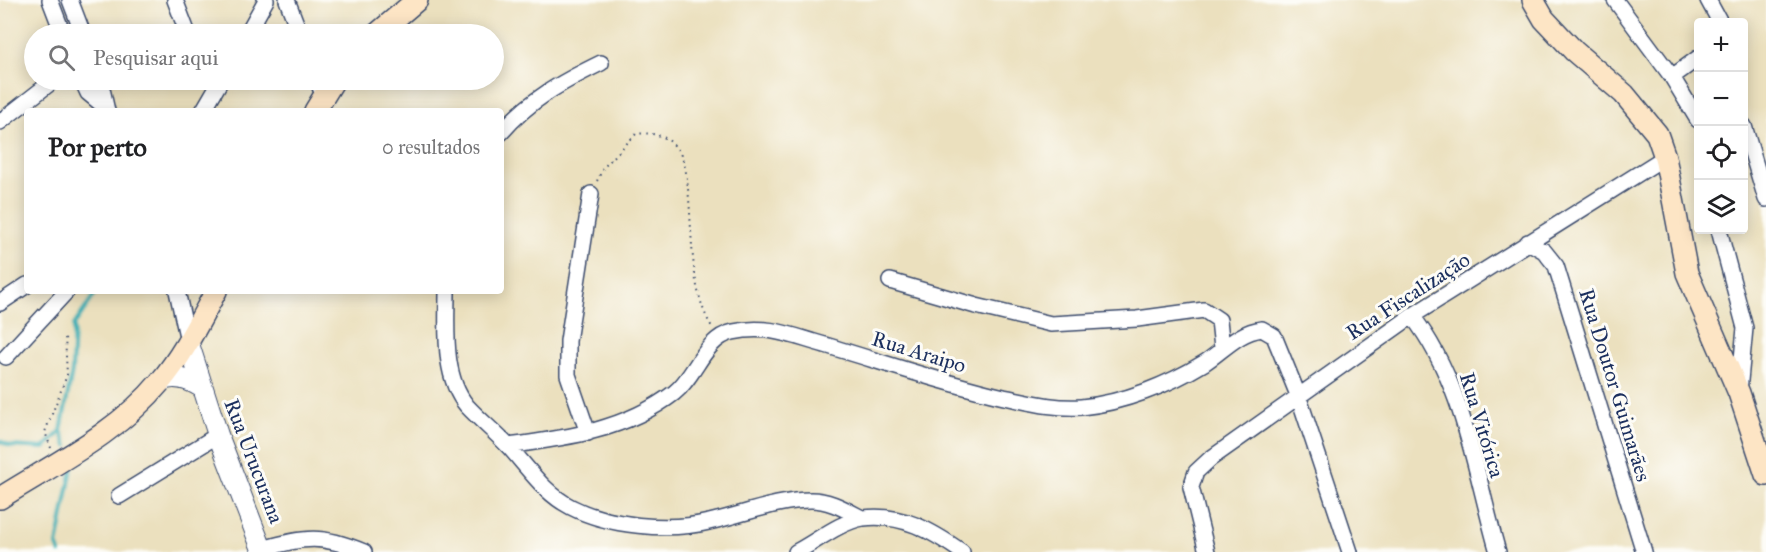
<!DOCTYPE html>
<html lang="pt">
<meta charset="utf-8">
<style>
:root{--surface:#fff;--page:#f2f2f2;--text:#202124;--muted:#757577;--line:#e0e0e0}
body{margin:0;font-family:"IM FELL Great Primer",serif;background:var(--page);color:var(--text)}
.controls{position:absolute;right:18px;top:18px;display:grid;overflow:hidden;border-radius:6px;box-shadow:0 3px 15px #0003}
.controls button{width:54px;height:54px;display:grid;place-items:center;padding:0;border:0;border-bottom:2px solid var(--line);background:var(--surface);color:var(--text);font:30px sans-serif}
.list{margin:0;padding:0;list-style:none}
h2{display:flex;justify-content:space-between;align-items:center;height:78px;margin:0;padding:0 24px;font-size:26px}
h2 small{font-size:20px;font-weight:400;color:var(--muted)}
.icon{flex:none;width:33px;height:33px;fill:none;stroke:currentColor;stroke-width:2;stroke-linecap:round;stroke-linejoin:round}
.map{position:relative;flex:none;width:1766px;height:552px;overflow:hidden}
.search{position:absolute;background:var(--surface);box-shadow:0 3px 15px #0003;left:24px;top:24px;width:480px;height:66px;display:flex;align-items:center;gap:15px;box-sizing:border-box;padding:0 21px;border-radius:33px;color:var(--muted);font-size:22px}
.panel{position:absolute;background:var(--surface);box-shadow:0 3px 15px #0003;left:24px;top:108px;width:480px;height:186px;border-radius:6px}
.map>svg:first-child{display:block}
</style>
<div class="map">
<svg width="1766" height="552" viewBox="0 0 1766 552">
<rect width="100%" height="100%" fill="#fdfcf7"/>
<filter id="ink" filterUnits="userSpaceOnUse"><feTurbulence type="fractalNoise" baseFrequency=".0167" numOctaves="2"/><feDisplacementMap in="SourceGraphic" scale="12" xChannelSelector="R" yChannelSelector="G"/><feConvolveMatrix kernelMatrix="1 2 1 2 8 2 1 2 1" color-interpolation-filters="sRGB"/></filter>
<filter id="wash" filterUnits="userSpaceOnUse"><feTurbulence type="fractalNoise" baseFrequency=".008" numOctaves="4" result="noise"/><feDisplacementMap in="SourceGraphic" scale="24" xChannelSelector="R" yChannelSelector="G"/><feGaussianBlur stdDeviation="1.35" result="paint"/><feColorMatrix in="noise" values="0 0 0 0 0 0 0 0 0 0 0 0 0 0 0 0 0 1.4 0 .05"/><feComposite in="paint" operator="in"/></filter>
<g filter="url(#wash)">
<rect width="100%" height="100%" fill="#ebe0be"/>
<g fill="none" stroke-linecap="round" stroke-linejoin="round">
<path stroke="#3dafb5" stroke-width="4" d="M0 441 10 446 44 448 61 431
M67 446 61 431 72 371 74 325 97 291
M60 552 57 545 73 463"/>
</g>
</g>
<g filter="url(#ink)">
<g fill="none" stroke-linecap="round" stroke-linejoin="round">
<defs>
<path id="minor" d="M50 0 63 34
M70 0 83 34
M175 0 188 34
M287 0 300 34
M1615 0 1672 77 1698 120
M1708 0 1720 22
M247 34 266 0
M1672 77 1698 58
M82 80 88 93 105 107
M100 80 107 111
M317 80 323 94
M203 111 221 80
M0 122 54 80
M1744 126 1766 199
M501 133C529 100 562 82 601 63
M1719 230 1745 328 1739 391
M1528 242 1544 251 1556 266 1644 552
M890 281 976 306 1051 324 1137 319 1204 310 1219 320 1222 348
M177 291 188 341
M447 291C447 327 442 376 467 406 480 420 496 433 509 447 528 468 545 494 571 507 608 526 668 532 709 522 742 515 777 500 811 500 830 500 846 510 862 518
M0 303 27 285
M1412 316C1464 382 1475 473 1498 552
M6 357 67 291
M588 433 568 375V341L591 194
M508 446C567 438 626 430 674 393 696 376 704 338 733 332 768 324 792 336 825 345 885 363 943 383 1004 397 1029 402 1055 409 1081 407 1123 403 1168 385 1204 363 1223 351 1238 332 1262 329L1274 336 1298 395 1350 552
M119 496 218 435
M262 549C306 537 321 534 364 552
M796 552C817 541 840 522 863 518 902 513 932 531 962 552
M1207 552 1191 487 1196 472 1210 459 1412 316 1665 157"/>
<path id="tertiary" d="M188 341 218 435 263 552
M161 381C175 374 189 380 201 387"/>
<path id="secondary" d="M1533 0 1544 19 1574 51 1624 94 1657 134 1665 157 1687 273 1739 393 1766 475
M377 34 417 0
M315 111 334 80
M0 498C54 464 119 432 160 382 183 355 199 322 216 291"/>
</defs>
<use href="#minor" stroke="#3a4a6c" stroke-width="18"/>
<use href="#tertiary" stroke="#3a4a6c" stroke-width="22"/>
<use href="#secondary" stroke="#3a4a6c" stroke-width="24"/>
<path stroke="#3a4a6c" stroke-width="2" stroke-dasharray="1.5 4.5" stroke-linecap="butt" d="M597 181 603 168 636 134C653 132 667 135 677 149 685 159 687 177 688 189 693 232 689 290 712 327
M51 448 45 432 67 375 65 336"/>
<use href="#minor" stroke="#fff" stroke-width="15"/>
<use href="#tertiary" stroke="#fff" stroke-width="20"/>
<use href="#secondary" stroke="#fde5c5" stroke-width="21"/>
</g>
</g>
<g text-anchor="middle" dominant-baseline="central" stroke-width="6" stroke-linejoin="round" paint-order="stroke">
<g font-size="21" fill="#1b2f5e" stroke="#fdfcf7">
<text transform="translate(1408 296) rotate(-33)">Rua Fiscalização</text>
<text transform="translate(919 352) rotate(17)">Rua Araipo</text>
<text transform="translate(1615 385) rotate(73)">Rua Doutor Guimarães</text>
<text transform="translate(1482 425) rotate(73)">Rua Vitórica</text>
<text transform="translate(254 461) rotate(69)">Rua Urucurana</text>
</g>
</g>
</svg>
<div class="controls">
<button>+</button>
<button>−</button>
<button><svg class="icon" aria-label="locate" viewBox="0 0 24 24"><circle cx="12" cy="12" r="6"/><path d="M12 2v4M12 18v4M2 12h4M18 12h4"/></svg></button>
<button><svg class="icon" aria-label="layers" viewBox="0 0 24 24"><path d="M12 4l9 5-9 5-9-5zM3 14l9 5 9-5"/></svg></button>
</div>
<div class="search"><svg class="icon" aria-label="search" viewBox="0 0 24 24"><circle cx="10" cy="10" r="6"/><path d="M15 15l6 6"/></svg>Pesquisar aqui</div>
<section class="panel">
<h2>Por perto<small>0 resultados</small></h2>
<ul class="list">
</ul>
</section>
</div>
